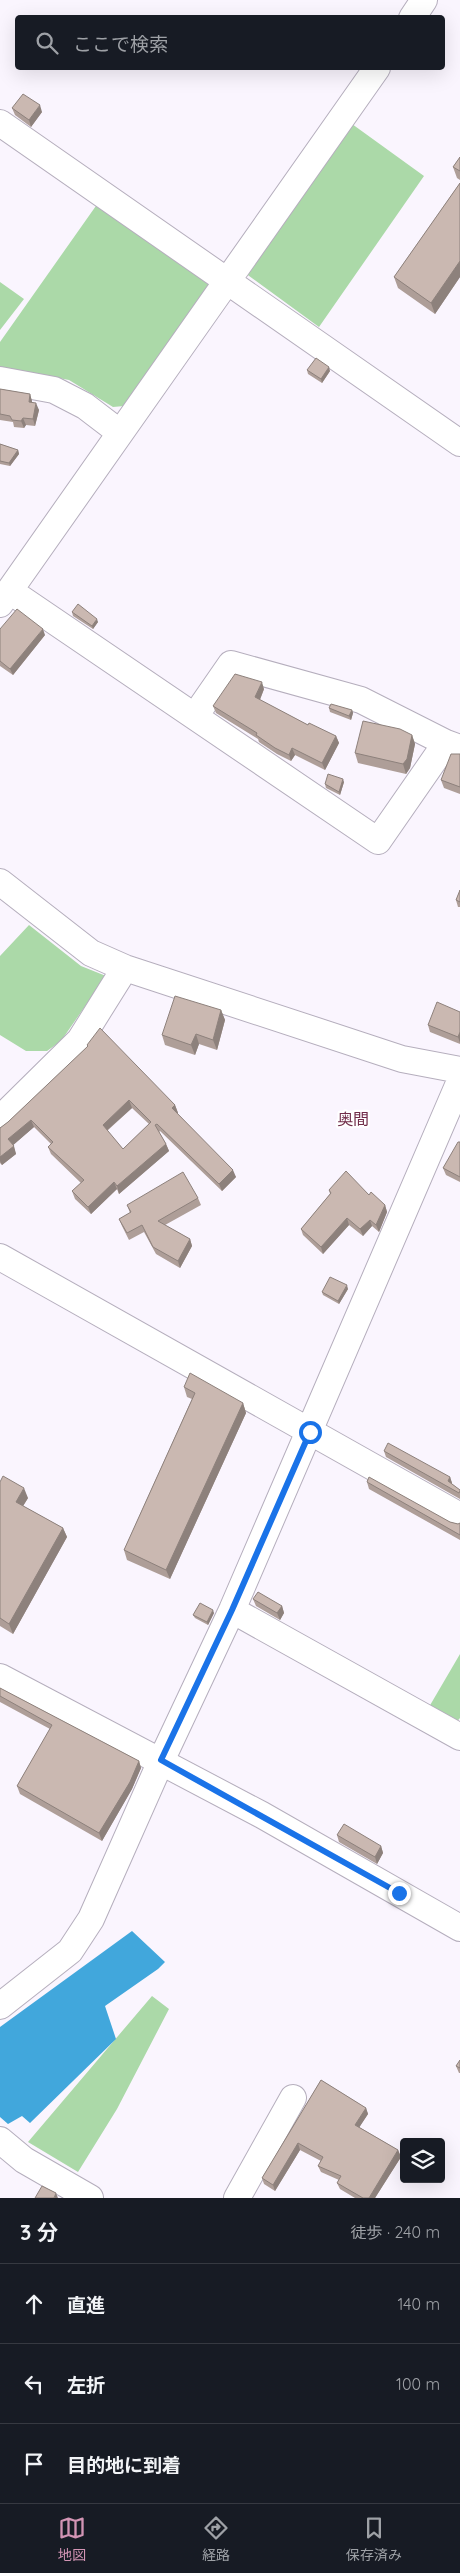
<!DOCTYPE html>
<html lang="ja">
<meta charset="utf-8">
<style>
:root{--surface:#171b24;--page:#20242c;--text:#f1f3f6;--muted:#9ea1a6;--line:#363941;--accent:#d294b4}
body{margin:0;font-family:Quicksand,"Noto Sans JP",sans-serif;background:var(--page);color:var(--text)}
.controls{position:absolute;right:15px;bottom:15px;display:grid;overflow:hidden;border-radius:5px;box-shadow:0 5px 20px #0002}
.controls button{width:45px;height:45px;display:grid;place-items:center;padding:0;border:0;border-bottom:1px solid var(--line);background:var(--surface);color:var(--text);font:25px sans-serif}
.stop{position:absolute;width:15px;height:15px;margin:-11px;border:4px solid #1a73e8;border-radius:50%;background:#fff}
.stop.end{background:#1a73e8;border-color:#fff;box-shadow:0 1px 5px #0008}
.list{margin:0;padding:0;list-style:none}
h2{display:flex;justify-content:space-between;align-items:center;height:65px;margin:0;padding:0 20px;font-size:21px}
h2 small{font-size:16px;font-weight:400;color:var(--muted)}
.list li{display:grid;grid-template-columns:32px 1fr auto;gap:15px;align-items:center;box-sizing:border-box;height:80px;padding:0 20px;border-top:1px solid var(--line)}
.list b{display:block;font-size:19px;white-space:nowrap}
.list em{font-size:16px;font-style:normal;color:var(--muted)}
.icon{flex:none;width:28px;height:28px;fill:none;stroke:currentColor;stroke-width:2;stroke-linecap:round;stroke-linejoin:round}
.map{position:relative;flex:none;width:460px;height:2198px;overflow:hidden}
.search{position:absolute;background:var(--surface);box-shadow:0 5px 20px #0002;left:15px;right:15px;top:15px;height:55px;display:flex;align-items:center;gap:12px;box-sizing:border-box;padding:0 18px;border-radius:5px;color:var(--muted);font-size:19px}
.sheet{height:305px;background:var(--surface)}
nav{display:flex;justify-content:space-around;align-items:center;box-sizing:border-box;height:70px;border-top:1px solid var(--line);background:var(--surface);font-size:14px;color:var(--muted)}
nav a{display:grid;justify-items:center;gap:2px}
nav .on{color:var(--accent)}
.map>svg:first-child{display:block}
</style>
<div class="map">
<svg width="460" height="2198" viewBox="0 0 460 2198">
<rect width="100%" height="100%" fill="#faf5fe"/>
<path fill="#abd9a8" d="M352 124 424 176 319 327 245 273Z
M98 203 207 278 210 286 124 406 113 407 69 380 0 367V342Z
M0 282 24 299 0 330Z
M29 925 81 966 106 976 61 1041 47 1051H26L0 1035V956Z
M460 1654V1718L455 1724 429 1707Z
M152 1996 169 2009 117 2109 78 2172 28 2142Z"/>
<path fill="#41a7dc" d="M132 1931 165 1962 158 1969 105 2006 116 2039 30 2123 22 2116 8 2124 0 2117V2027Z"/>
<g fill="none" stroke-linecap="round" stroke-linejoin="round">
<defs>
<path id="minor" d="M412 18 424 0
M0 123 460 443
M0 380 54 390 85 406 119 432
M10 591 378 841 446 743 460 748
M0 604 377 68
M195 716 231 664 361 700 446 743
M0 882 91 953 125 968 402 1059 460 1070
M0 1119 80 1040 125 968
M0 1257 460 1516
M232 1610 460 1737
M0 1677 262 1815 460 1928
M0 2006 70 1951 91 1919 161 1761 232 1610 460 1081
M0 2140 24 2160 90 2198
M237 2198 293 2098"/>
</defs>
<use href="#minor" stroke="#b5aebd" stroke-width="28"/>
<use href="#minor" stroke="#fff" stroke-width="26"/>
</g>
<path fill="#ae9e98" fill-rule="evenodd" d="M12 108 42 112 31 127 15 115Z
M460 157V180L457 178 453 167Z
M460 183V277L435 314 398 288 394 277Z
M307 370 330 371 322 383 308 374Z
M0 389 30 394 32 402 39 410 35 426 26 425 24 428 14 427 13 422 0 420Z
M0 444 18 450 19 454 10 466 0 464Z
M72 612 98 622 93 629 73 616Z
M0 629 45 635 13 675 0 666Z
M264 689 260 700 308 725 336 736 339 743 325 770 295 755 291 761 277 754 259 742 258 739 216 713 213 706Z
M329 708 352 710 353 713 351 720 330 712Z
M412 735 415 744 410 768 406 774 358 763 355 753Z
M460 754V794L444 788 441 780Z
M344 782 340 795 326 788 325 784Z
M460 890V907H458L456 900Z
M221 1010 225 1020 217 1050 199 1044 195 1055 165 1045 162 1035Z
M460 1012V1044L430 1032 428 1025Z
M87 1045 175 1105 178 1113H177L236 1177 222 1191 160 1131 159 1132 166 1144 169 1151 119 1194 117 1189 91 1214 75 1199 72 1191 81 1183 51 1154 48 1147 51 1144 34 1127 13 1145 16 1154 2 1165 0 1163V1128L8 1122 87 1047ZM132 1108 149 1124 123 1149 107 1131Z
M460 1142V1182L446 1175 443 1168Z
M329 1190 369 1195 385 1205 387 1212 379 1232 372 1226 363 1236 349 1225 323 1254 303 1235 301 1229 330 1194Z
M198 1198 201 1205 165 1225 190 1239 192 1246 180 1268 156 1254 144 1232 129 1240 122 1226 119 1219 130 1213 127 1205Z
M348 1289 339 1304 323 1295 322 1292Z
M184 1387 243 1403 246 1413 170 1579 127 1560 124 1550 192 1399 187 1397Z
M384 1451 450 1477 452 1483V1484L460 1490V1499L386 1457Z
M0 1482 28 1498 23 1506 63 1528 67 1537 13 1634 0 1626Z
M367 1482 450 1522 458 1524 460 1523V1540L369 1489Z
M253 1599 282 1606 284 1613 280 1620 256 1606Z
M214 1613 208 1625 195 1618 193 1615Z
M0 1688 139 1761 141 1768 132 1789 102 1841 20 1794 17 1786 50 1729 0 1702Z
M337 1835 381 1846 383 1853 377 1864 339 1842Z
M460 2060V2073H459L456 2066Z
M321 2080 366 2108 368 2114 359 2127 398 2150 401 2157 375 2198H355L340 2189 337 2183 339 2180 321 2172 318 2166 321 2161 300 2150 275 2191 264 2184 262 2178Z"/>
<path fill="#8d817c" d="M40 105 42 112 31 127 29 120Z
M460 261V277L435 314 431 303Z
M329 367 330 371 322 383 321 379Z
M30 394 32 401V408L29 402Z
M36 403 39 410 35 426 33 419Z
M23 418 26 425 24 428 21 421Z
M18 450 19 454 10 466 9 463Z
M97 619 98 622 93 629 92 626Z
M43 629 45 635 13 675 10 669Z
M262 682 264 689 258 704 255 697Z
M352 710 353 713 351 720 349 716Z
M412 735 415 744 410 768 406 774 403 764Z
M336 736 339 743 325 770 322 763Z
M292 748 295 755 291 761 289 755Z
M343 779 344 782 340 795 339 792Z
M221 1010 225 1020 217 1050 213 1040Z
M460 1032V1043L458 1037Z
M196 1034 199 1044 195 1055 191 1045Z
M129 1100 132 1108 105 1132 103 1125Z
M175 1105 178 1113 175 1116 172 1108Z
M31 1120 34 1127 11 1147 8 1139Z
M166 1144 169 1151 119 1194 117 1186Z
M14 1146 16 1154 2 1165 0 1161V1157Z
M233 1170 236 1177 222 1191 219 1184Z
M114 1182 117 1189 91 1214 88 1207Z
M385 1205 387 1212 379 1232 376 1225Z
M347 1218 349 1225 323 1254 321 1247Z
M370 1220 372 1226 363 1236 360 1229Z
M190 1239 192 1246 180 1268 178 1261Z
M347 1285 348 1289 339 1304 338 1301Z
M243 1403 246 1413 170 1579 166 1570Z
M450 1477 452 1483 450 1488 448 1481Z
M24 1488 28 1498 20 1511 16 1502Z
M63 1528 67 1537 13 1634 9 1624Z
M282 1606 284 1613 280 1620 277 1613Z
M213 1610 214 1613 208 1625 207 1622Z
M139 1761 141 1768 132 1789 102 1841 99 1833Z
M381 1846 383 1853 377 1864 375 1857Z
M366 2108 368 2114 357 2131 355 2125Z
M298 2143 300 2150 275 2191 273 2185Z
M398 2150 401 2157 375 2198H369Z
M56 2193 58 2198H54Z"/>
<path fill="#cab8b1" stroke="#8d817c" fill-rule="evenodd" d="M23 94 40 105 29 120 12 108Z
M460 157V171L453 167Z
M460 183V261L431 303 394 277Z
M316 358 329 367 321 379 307 370Z
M0 389 30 394 29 402 36 403 33 419 23 418 21 421 12 420 10 416 0 414Z
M0 444 18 450 9 463 0 461Z
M78 604 97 619 92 626 72 612Z
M17 609 43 629 10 669 0 661V629Z
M235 674 262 682 255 697 308 725 309 723 336 736 322 763 292 748 289 755 275 748 256 735 257 733 213 706Z
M331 704 352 710 349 716 329 708Z
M363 721 400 729 412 735 407 759 403 764 355 753Z
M451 754H460V787L441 780Z
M328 774 343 779 339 792 325 784Z
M460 890V902L456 900Z
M175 996 221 1010 213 1040 196 1034 191 1045 162 1035Z
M437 1002 460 1012V1032L458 1037 428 1025Z
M100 1028 175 1105 172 1108 233 1170 219 1184 157 1124 155 1125 166 1144 117 1186 114 1182 88 1207 72 1191 84 1180 48 1147 53 1142 31 1120 8 1139 14 1146 0 1157V1128L8 1122 88 1046 87 1045ZM129 1100 151 1122 123 1149 103 1125Z
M458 1142H460V1177L443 1168Z
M346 1171 369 1195 371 1192 385 1205 376 1225 370 1220 360 1229 347 1218 321 1247 301 1229 331 1193 329 1190Z
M183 1172 198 1198 158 1221 190 1239 178 1261 153 1247 142 1225 127 1233 119 1219 131 1212 127 1205Z
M330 1277 347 1285 338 1301 322 1292Z
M190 1373 243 1403 166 1570 124 1550 195 1393 184 1387Z
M388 1443 450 1477 448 1481 460 1490V1491L459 1493 384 1451Z
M3 1476 24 1488 16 1502 63 1528 9 1624 0 1618V1482Z
M369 1477 450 1522 458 1524 460 1523V1535L367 1482Z
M258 1592 282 1606 277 1613 253 1599Z
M200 1603 213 1610 207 1622 193 1615Z
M0 1688 139 1761 130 1782 99 1833 17 1786 52 1725 0 1696Z
M344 1824 381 1846 375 1857 337 1835Z
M460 2060V2068L456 2066Z
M321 2080 366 2108 355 2125 398 2150 369 2198H363L337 2183 341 2176 318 2166 323 2157 298 2143 273 2185 262 2178Z
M42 2186 56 2193 54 2198H35Z"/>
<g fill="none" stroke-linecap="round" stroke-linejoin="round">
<path stroke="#1a73e8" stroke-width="6" d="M310 1432 232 1610 161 1760 399 1893"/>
</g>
<g text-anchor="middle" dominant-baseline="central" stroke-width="4.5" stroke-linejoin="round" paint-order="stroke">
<g font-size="16" fill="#712e49" stroke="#fff">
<text x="353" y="1119">奥間</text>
</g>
</g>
</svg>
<div class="controls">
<button><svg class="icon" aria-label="layers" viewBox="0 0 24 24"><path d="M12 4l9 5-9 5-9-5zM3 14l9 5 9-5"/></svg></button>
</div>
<div class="stop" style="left:310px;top:1432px"></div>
<div class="stop end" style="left:399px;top:1893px"></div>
<div class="search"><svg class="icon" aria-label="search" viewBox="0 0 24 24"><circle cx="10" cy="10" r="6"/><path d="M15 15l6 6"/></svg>ここで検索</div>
</div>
<section class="sheet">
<h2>3 分<small>徒歩 · 240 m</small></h2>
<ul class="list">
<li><svg class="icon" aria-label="ahead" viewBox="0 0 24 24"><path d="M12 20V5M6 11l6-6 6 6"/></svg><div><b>直進</b></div><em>140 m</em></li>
<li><svg class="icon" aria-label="left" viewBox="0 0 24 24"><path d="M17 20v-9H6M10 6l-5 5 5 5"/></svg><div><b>左折</b></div><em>100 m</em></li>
<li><svg class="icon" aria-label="arrive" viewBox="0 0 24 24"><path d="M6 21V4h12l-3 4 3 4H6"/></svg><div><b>目的地に到着</b></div></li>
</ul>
</section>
<nav>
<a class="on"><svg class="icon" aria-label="map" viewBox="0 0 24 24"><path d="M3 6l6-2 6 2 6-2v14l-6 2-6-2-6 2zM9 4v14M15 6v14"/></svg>地図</a>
<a><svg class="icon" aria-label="directions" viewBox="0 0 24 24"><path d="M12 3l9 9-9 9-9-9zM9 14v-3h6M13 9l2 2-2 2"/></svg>経路</a>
<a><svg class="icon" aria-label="saved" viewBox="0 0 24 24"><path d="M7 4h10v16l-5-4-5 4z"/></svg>保存済み</a>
</nav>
